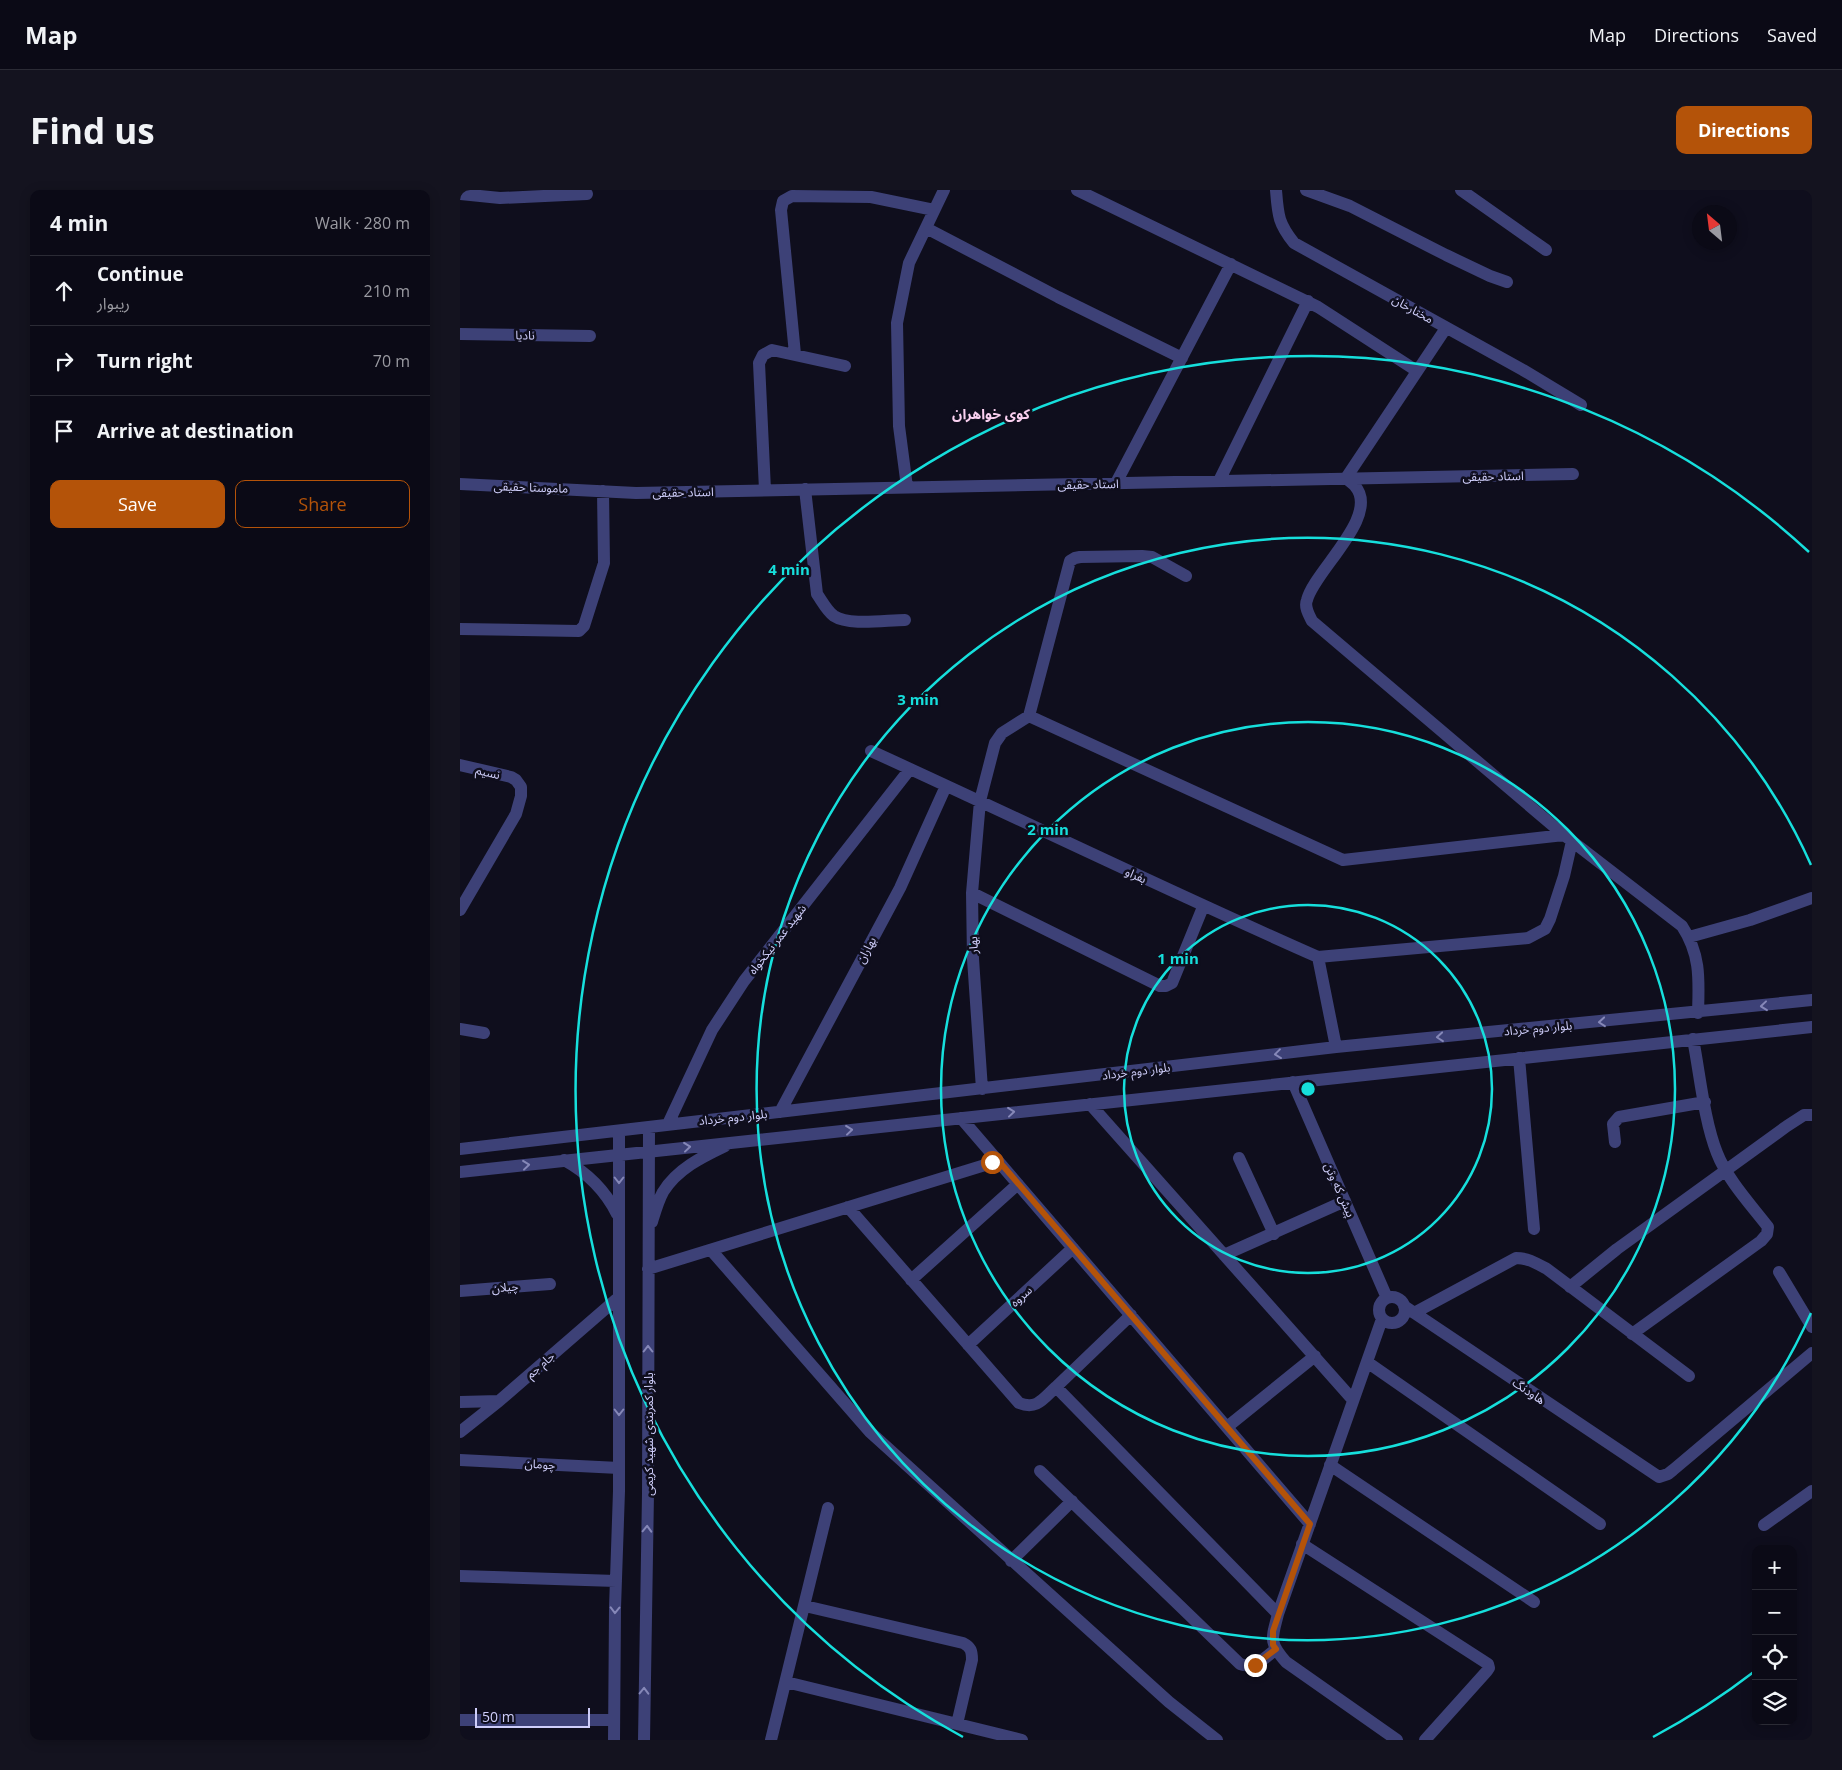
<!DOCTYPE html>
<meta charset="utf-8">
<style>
:root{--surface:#0b0a16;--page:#14131f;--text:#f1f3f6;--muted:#9a9aa1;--line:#2b2b35;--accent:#b45309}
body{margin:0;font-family:"Open Sans","Noto Sans Arabic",sans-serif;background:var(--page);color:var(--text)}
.controls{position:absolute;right:15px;bottom:15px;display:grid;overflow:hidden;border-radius:10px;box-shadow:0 2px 12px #0003}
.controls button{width:45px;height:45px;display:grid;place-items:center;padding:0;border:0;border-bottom:1px solid var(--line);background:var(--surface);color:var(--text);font:25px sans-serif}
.compass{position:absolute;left:1232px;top:15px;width:45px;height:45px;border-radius:50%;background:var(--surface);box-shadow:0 2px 12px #0003;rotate:332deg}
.scale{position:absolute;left:15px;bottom:12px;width:115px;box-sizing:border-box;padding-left:5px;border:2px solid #cfcefa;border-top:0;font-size:14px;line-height:18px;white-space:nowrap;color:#cfcefa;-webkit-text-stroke:4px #0f0e1d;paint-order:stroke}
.stop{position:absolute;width:15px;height:15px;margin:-11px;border:4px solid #b45309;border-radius:50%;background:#fff}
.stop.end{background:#b45309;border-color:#fff;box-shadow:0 1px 5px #0008}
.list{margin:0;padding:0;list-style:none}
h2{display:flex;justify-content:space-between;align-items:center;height:65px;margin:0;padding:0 20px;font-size:21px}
h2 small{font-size:16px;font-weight:400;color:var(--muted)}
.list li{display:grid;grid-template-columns:32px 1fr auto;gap:15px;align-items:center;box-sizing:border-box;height:70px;padding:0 20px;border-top:1px solid var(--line)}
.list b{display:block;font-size:19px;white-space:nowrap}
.list p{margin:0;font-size:16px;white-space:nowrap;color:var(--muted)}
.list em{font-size:16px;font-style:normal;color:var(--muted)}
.actions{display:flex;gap:10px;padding:15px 20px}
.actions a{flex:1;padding:11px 0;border:1px solid var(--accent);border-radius:10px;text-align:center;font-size:18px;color:var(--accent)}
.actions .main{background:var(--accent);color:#fff}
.icon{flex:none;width:28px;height:28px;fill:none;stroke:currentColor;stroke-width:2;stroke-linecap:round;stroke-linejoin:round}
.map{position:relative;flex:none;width:1352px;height:1550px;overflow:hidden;border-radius:10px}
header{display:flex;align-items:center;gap:30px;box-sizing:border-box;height:70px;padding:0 25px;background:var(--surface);border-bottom:1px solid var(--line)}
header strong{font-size:24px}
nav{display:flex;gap:28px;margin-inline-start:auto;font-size:18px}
.intro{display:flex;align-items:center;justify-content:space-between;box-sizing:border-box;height:120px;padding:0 30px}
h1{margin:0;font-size:35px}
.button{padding:12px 22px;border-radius:10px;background:var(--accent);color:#fff;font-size:18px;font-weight:700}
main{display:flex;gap:30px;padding:0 30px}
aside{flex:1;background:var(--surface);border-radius:10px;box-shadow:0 2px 12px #0003}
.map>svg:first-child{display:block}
</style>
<header>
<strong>Map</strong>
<nav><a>Map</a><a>Directions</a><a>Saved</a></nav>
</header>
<div class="intro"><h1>Find us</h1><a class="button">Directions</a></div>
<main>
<aside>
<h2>4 min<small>Walk · 280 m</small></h2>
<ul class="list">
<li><svg class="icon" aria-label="ahead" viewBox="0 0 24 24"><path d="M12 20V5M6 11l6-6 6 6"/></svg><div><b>Continue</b><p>ریبوار</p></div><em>210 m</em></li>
<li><svg class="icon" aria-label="right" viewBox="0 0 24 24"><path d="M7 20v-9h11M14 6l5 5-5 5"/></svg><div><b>Turn right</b></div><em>70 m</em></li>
<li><svg class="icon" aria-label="arrive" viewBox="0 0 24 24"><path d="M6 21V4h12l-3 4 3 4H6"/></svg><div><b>Arrive at destination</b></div></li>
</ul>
<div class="actions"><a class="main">Save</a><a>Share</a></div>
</aside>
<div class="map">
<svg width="1352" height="1550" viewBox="0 0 1352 1550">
<rect width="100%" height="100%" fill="#0f0e1d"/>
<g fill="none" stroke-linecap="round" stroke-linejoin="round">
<path stroke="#3d4177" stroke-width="12" d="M617 0 858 117 957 181
M816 0C818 25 818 33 834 53L1063 180 1121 215
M846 0 890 16 986 65 1030 86 1047 92
M1001 0 1086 60
M0 4 40 8 127 4
M466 38 598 107 722 168
M986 138 886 288C889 291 892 293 895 296 921 326 854 381 847 410 844 417 849 425 852 431L1104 645 1222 736C1241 765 1239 790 1238 823
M0 144 130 146
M335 164 321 20 323 11 332 6 411 7 474 20
M759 291 848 111
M656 293 771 74
M0 294 176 303 1113 284
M447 297 439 236 437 133 449 73 484 0
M345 299 357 404C362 411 367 421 374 426 389 436 426 430 445 430
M305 300 299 173 303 165 312 160 385 176
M0 439 119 441 124 436 144 373 143 301
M569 526 883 670 1104 645
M411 561C560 629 708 701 858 767L876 857
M0 575 51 587 56 590 61 597V606L56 624 0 720
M512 703 700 796H706L712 793 743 717
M1229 747 1290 730 1352 708
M858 767 1068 748 1085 739 1090 729 1104 686 1112 651
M0 839 24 843
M1059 868 1074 1039
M833 892 927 1108
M522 899 513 769 512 703 520 611 535 553 542 543 569 526 610 371 615 368 620 367 682 366 692 367 726 386
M630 914 893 1210
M320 922 440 698 486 596
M501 928 850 1334
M208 934 252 840 284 791 450 579
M1155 952 1153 934 1159 927 1245 912
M0 959 876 857 1352 810
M779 968 814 1044
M104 970C128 983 145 1000 157 1024
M0 982 1352 837
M388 1017 559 1213C577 1220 583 1209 596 1197L818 1424C812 1448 808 1452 826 1472L937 1550
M192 1032C195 1022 198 1011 203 1002 217 979 242 967 265 956
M251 1060 410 1242 709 1512 757 1550
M764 1065 885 1011
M188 1079 538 971
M1319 1082 1352 1137
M451 1090 558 994
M1110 1097 1157 1059 1327 936 1344 925H1352
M0 1101 90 1094
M919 1120a13 13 0 1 1 26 0a13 13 0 1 1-26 0Z
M944 1116 1199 1287 1208 1284 1213 1280 1352 1163
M954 1123 1056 1068C1068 1068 1076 1073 1087 1079L1229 1186
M1172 1144 1301 1051 1307 1044 1308 1037C1291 1015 1267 989 1257 963 1244 930 1240 885 1233 849
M508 1155 613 1058
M907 1172 1140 1334
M596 1197 671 1125
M0 1212 39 1211
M767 1237 855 1166
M0 1242 39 1211 159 1107
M0 1270 159 1278
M870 1275 1074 1412
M580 1281 780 1474C795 1479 805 1468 816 1459
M1304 1335 1352 1301
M842 1354 1028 1474 1029 1478 1027 1481 965 1550
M551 1371 612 1311
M0 1386 156 1391
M345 1416 503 1453C511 1457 512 1461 512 1470L497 1534
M818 1424 922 1129
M326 1492 562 1550
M0 1530H153
M154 1550 155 1418 159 1301V941
M184 1550 188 1303 189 938
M311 1550 368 1318"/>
</g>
<defs><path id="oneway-chevron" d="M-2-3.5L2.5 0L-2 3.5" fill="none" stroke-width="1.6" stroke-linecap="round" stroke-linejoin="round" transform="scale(1.25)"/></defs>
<g stroke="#8688b8">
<use href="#oneway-chevron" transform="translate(1304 816) rotate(174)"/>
<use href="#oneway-chevron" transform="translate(1142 832) rotate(175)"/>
<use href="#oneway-chevron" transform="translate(980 847) rotate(175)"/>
<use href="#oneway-chevron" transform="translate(818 864) rotate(173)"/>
<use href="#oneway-chevron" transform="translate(551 922) rotate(-6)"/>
<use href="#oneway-chevron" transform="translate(389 940) rotate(-6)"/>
<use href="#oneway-chevron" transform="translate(227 957) rotate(-6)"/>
<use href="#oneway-chevron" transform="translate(66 975) rotate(-6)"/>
<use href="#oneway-chevron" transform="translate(159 990) rotate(90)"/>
<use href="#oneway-chevron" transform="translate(188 1159) rotate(-90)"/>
<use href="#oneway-chevron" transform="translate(159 1222) rotate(90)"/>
<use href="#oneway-chevron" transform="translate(187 1339) rotate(-88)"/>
<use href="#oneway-chevron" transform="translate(155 1420) rotate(91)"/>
<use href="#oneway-chevron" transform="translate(184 1501) rotate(-89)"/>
</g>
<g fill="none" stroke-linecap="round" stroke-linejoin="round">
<path stroke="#b45309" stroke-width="6" d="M532 972 538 970 850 1334 813 1441V1455L816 1459 795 1475"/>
</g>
<g fill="none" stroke="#16dfdc" stroke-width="2.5">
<circle cx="848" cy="899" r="184"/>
<circle cx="848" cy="899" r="367"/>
<path d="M1351 1123A551 551 0 1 1 1351 675"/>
<path d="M1295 1481A734 734 0 0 1 1193 1547M503 1547A734 734 0 1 1 1349 362"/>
</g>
<g text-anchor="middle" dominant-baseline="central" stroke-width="5" stroke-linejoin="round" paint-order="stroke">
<g font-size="12" fill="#cfcefa" stroke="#0f0e1d">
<text transform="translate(953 119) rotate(29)">مختارخان</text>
<text transform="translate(65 145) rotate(1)">نادیا</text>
<text transform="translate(1033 286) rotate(-1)">استاد حقیقی</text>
<text transform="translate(628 294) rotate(-1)">استاد حقیقی</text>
<text transform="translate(71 297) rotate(2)">ماموستا حقیقی</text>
<text transform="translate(223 302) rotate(-1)">استاد حقیقی</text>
<text transform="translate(28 582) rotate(13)">نسیم</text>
<text transform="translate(676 685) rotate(25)">بفراو</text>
<text transform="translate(317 749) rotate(-52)">شهید عمر نیکخواه</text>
<text transform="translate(513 755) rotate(-92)">بهار</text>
<text transform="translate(406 760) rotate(-62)">بهاران</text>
<text transform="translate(1078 838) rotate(-5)">بلوار دوم خرداد</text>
<text transform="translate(676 881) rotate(-7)">بلوار دوم خرداد</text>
<text transform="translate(273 927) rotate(-6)">بلوار دوم خرداد</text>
<text transform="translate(880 1000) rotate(66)">پیش که وتن</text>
<text transform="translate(45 1097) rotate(-5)">چیلان</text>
<text transform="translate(561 1106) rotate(-42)">سروه</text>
<text transform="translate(80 1175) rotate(-41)">جام جم</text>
<text transform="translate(1069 1201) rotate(34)">هاودنگ</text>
<text transform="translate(188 1244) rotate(-90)">بلوار کمربندی شهید کریمی</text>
<text transform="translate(80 1274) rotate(3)">چومان</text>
</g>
<g font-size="14" font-weight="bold" fill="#fad0f0" stroke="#0f0e1d">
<text x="531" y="223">کوی خواهران</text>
</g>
</g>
<circle cx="848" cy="899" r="8" fill="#16dfdc" stroke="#0f0e1d" stroke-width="2.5"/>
<g font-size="15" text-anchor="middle" font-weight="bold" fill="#16dfdc" stroke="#0f0e1d" stroke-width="5" stroke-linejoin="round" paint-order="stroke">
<text x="329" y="385">4 min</text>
<text x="458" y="515">3 min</text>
<text x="588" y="645">2 min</text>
<text x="718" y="774">1 min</text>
</g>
</svg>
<div class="controls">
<button>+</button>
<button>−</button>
<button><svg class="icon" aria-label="locate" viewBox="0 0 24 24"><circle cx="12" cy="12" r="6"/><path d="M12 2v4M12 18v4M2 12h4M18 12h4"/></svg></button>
<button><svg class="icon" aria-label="layers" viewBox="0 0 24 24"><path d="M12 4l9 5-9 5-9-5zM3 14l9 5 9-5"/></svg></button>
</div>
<svg class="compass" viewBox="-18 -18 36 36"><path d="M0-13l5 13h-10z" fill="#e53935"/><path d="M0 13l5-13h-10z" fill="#9a9aa1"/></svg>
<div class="scale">50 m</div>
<div class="stop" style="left:532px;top:972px"></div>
<div class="stop end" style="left:795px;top:1475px"></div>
</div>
</main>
